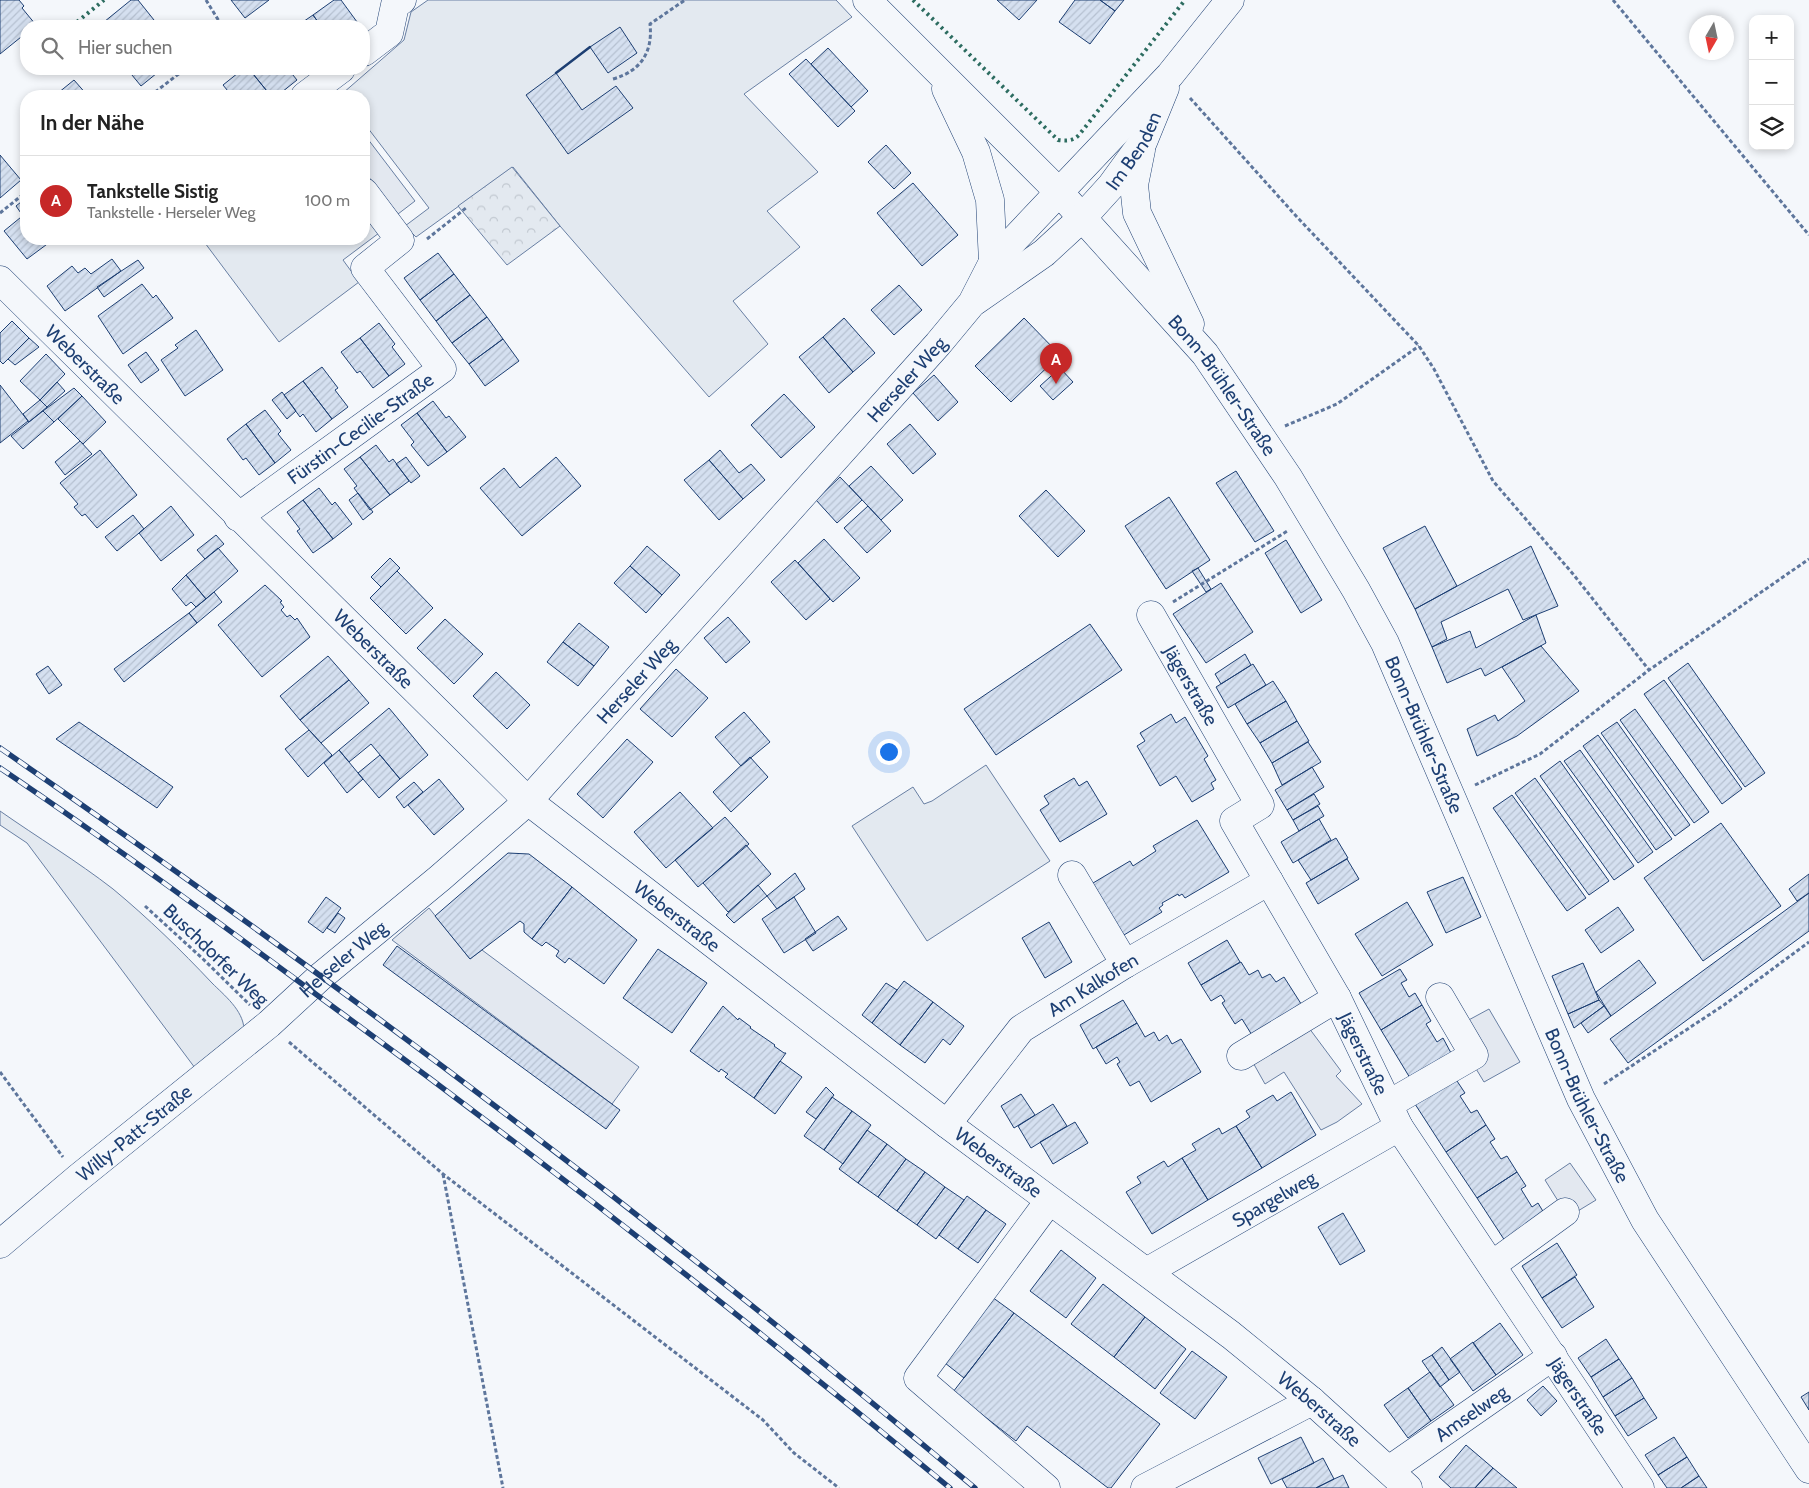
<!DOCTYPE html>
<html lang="de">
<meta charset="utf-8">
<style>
:root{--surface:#fff;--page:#f2f2f2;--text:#222;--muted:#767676;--line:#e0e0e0;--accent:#c62828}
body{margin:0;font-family:Cabin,sans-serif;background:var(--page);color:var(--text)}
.controls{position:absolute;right:15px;top:15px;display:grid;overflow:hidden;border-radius:10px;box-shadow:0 2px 8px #0003}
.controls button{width:45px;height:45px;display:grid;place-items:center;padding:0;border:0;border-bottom:1px solid var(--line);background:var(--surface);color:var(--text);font:25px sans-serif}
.compass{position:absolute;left:1689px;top:15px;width:45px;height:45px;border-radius:50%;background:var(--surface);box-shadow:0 2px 8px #0003;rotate:189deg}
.you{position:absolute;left:888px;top:751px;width:18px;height:18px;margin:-12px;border:4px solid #fff;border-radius:50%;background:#1a73e8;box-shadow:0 0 0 8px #1a73e833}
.badge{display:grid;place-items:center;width:32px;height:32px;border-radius:50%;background:var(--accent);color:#fff;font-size:16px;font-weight:700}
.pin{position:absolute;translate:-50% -41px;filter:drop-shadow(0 1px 2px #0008)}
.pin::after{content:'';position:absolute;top:26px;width:18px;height:15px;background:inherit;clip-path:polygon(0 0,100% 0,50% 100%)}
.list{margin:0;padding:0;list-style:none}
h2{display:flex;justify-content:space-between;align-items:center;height:65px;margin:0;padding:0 20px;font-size:21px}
h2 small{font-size:16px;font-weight:400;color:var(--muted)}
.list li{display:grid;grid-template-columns:32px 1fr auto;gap:15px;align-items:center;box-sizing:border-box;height:90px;padding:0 20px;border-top:1px solid var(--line)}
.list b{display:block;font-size:19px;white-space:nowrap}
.list p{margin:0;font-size:16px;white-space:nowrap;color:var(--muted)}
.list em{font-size:16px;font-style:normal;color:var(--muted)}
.icon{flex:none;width:28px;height:28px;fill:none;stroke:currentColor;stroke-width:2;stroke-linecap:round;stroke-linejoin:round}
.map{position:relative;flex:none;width:1809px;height:1488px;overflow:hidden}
.search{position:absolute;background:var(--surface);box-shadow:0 2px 8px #0003;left:20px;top:20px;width:350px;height:55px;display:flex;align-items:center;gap:12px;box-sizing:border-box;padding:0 18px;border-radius:20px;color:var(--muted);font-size:19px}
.panel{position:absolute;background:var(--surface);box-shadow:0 2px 8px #0003;left:20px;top:90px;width:350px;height:155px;border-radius:20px}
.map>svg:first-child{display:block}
</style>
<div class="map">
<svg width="1809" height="1488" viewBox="0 0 1809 1488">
<defs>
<pattern id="forest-crowns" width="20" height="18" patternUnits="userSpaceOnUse" patternTransform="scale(1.25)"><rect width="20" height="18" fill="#e3e9f0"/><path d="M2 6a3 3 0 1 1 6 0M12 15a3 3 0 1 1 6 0" fill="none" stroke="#c2c9d1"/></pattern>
<pattern id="building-hatch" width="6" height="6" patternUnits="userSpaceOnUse" patternTransform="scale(1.25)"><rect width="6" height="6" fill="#d5e0f0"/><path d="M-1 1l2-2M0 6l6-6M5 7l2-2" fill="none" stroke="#b6c1d1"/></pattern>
</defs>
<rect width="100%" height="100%" fill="#f4f7fb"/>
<path fill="#e3e9f0" stroke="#687fa3" d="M428 0H836L852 17 744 94 818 172 767 211 800 247 733 301 768 344 709 397 560 226 513 167 416 237 405 226 429 208 364 123V96H345L343 93 404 40 411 12Z
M364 206 383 230 343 260 359 282 279 342 202 239H364Z
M986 765 1050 861 927 941 852 826 913 787 924 804 932 801Z
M0 811C37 837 77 861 113 889 148 918 181 950 212 983 224 995 243 1010 244 1029L195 1068 27 843 0 825Z"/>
<path fill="url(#forest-crowns)" stroke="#687fa3" d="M512 167 560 226 507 265 458 206Z"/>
<path fill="#e3e8f0" stroke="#687fa3" d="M364 134 415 201 398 214 364 171Z
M429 908 470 959 482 950 639 1067 612 1104 392 940Z
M1489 1009 1520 1062 1484 1082 1452 1029Z
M1306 1024 1341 1071 1336 1076 1362 1104 1337 1122 1321 1130 1284 1072 1265 1084 1251 1059Z
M1570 1163 1596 1200 1568 1217 1545 1180Z"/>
<path fill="url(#building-hatch)" stroke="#1d3f73" d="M0 0H19L24 6 22 8 36 25 26 26V33L0 54Z
M131 0H138L158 25 99 26Z
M231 0H269L245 18Z
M334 0H341L360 26H321L313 15Z
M997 0H1037L1019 20Z
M1075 0H1100L1115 11 1090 44 1059 22Z
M1100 0H1124L1115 11Z
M313 15 321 26H297Z
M620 27 637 53 608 73 590 47Z
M828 48 868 91 851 107 811 64Z
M806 59 855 111 838 127 789 74Z
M127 69H162L141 86Z
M243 69H249L271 96H232L223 85Z
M249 69H288L297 80 277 96H271Z
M556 73 582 110 616 86 633 108 568 154 526 95Z
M74 80 88 96H61L58 93Z
M886 145 911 173 894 189 868 162Z
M0 155 21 180 0 198Z
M913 183 958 235 922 266 877 213Z
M26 198V213L23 216 16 206Z
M26 213V239H54L27 259 4 231Z
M438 253 454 274 420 300 404 278Z
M112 259 121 271 65 311 47 286 72 266 78 273 85 268 91 274Z
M138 260 144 268 104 297 97 287Z
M454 274 470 295 436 321 420 300Z
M142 284 153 298 156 295 173 318 123 354 98 316Z
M899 285 922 310 894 335 871 310Z
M470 295 487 317 452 343 436 321Z
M487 317 503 339 469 364 452 343Z
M844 318 875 353 853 372 823 337Z
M1024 318 1060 355 1011 402 975 366Z
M12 321 29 338 3 364 0 361V333Z
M379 323 395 344 392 347 405 364 389 376 360 338Z
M196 330 223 370 185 396 161 360 178 348 175 345Z
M823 337 853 372 829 393 799 357Z
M29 338 39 347 15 365 8 359Z
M360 338 389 376 373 388 360 371 357 373 341 352Z
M503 339 519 361 485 386 469 364Z
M146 352 159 370 141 383 128 365Z
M46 354 65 374 40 400 20 381Z
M322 367 338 388 335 390 348 407 332 419 303 381Z
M1060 368 1073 382 1053 400 1040 386Z
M934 375 958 402 938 421 913 393Z
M303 381 332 419 316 432 303 414 300 417 284 395Z
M57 382 65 391 47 407 40 400Z
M0 385 28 421 0 443Z
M74 388 82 396 54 422 43 411Z
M282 392 296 411 287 419 272 400Z
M784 394 815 427 781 458 751 425Z
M82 396 106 422 83 444 58 419Z
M40 400 47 407 29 422 23 414Z
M433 401 446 418 449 416 466 437 447 452 417 413Z
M265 410 281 431 278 434 291 450 275 463 246 424Z
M43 411 54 422 23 449 11 436Z
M417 413 447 452 428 466 411 445 414 442 401 425Z
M246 424 275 463 259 475 246 458 243 460 227 439Z
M910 424 936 454 913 474 887 444Z
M80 441 92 454 65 475 55 462Z
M376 445 389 462 393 459 409 481 390 495 360 457Z
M100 450 137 495 97 528 85 514 82 516 74 507 78 504 60 483Z
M720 450 739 473 751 464 765 480 743 499 709 460Z
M360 457 390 495 370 510 354 488 357 486 344 469Z
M406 457 420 476 411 483 396 464Z
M556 457 581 486 522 536 480 488 504 468 520 488Z
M709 460 743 499 719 520 684 480Z
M871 466 903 500 881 520 849 486Z
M1236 471 1274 531 1255 542 1216 483Z
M840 477 862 500 837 523 816 500Z
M319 488 332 505 335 502 352 524 333 539 303 500Z
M1046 490 1085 531 1058 557 1019 516Z
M358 493 373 512 363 520 349 500Z
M1169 497 1210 560 1166 589 1125 526Z
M303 500 333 539 313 553 297 531 300 529 287 512Z
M171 506 194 535 161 561 139 533Z
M868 506 891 531 867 553 844 528Z
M133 515 144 529 117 551 105 537Z
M1425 526 1457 586 1415 609 1383 548Z
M216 535 224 544 205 559 197 550Z
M824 539 860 578 833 602 798 563Z
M1286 540 1322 600 1301 613 1265 553Z
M647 546 680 575 662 595 630 566Z
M1531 546 1558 606 1523 620 1508 589 1441 622 1447 639 1432 647 1415 609Z
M218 548 238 571 206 599 186 575Z
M390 558 400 568 381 587 371 577Z
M795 560 830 599 806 620 771 582Z
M630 566 662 595 646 613 614 583Z
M1198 568 1211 589 1206 592 1192 571Z
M397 571 433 608 406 634 370 598Z
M186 575 206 599 196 607 191 602 186 606 172 589Z
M1221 583 1253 632 1206 663 1173 614Z
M265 585 282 601 280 602 284 607 281 610 287 617 290 615 295 620 297 618 310 637 262 677 218 625Z
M214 592 222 602 197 623 189 613Z
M189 613 197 623 124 682 114 669Z
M1536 615 1546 643 1485 676 1481 668 1447 683 1432 647 1470 631 1476 648Z
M728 617 750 642 726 663 704 638Z
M445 619 483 654 454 684 417 648Z
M579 623 609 647 594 666 563 642Z
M1090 624 1122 670 996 755 964 709Z
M563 642 594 666 578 686 547 662Z
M1541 646 1579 691 1517 736 1477 756 1467 729 1495 715 1498 721 1525 701 1502 667Z
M1245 654 1251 665 1221 684 1215 674Z
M328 656 349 680 300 720 280 696Z
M1688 663 1765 773 1745 787 1668 678Z
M1253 664 1266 685 1228 708 1216 687Z
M48 666 62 685 49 694 36 674Z
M676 669 708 698 672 737 640 709Z
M496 672 530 705 507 729 473 696Z
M349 680 369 703 321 743 300 720Z
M1664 680 1742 789 1722 804 1644 694Z
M1273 681 1286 701 1247 724 1235 704Z
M1286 701 1297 721 1260 743 1247 724Z
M389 708 428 755 400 779 371 744 349 762 339 750Z
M1635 709 1709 812 1694 823 1620 720Z
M744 712 770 742 741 766 715 737Z
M1171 714 1176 723 1185 717 1208 756 1204 759 1216 780 1211 783 1214 789 1192 802 1176 776 1160 786 1137 746 1145 741 1140 733Z
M1297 721 1309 741 1272 763 1260 743Z
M79 722 173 787 157 808 56 739Z
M1617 722 1690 825 1675 836 1601 733Z
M309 730 332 755 308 777 285 749Z
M1598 735 1672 839 1656 850 1583 746Z
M627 739 653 762 603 818 577 794Z
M1308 742 1321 762 1282 785 1272 763Z
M339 750 363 779 347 793 324 763Z
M1580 750 1653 852 1638 863 1564 761Z
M380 755 400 779 379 798 358 773Z
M750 757 768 777 731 812 713 792Z
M1560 761 1634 866 1614 880 1540 776Z
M1312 767 1324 787 1287 810 1275 790Z
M1074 778 1079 786 1087 781 1107 814 1060 842 1040 810 1049 804 1044 796Z
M1535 778 1609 881 1589 895 1515 793Z
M439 779 464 809 434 835 408 805Z
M414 782 423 792 404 808 396 797Z
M680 792 713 828 666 868 634 832Z
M1314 794 1320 804 1293 820 1287 810Z
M1512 795 1586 898 1567 911 1493 808Z
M1318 806 1324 816 1299 831 1293 820Z
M725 817 749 844 698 887 675 860Z
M1319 819 1331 840 1293 863 1281 842Z
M1197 820 1229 872 1185 898 1182 894 1179 896 1178 894 1162 903 1163 905 1159 908 1162 912 1119 938 1088 886 1130 861 1133 866 1156 851 1153 846Z
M1721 823 1781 906 1703 961 1644 878Z
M1336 838 1348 858 1311 880 1298 860Z
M746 845 771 874 728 912 703 883Z
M508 853 529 854 572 887 532 939 524 932V924L520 921 470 959 435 916Z
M1347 859 1359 879 1318 904 1306 883Z
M795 873 805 889 777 909 767 896Z
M1809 874V893L1797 901 1789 889Z
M1463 877 1481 917 1446 933 1427 892Z
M758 885 767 896 734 923 726 915Z
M572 887 637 940 604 984 569 958 565 963 556 956 559 951 546 942 542 946 532 939Z
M1809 893V931L1628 1063 1610 1039Z
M326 897 341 908 323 933 308 922Z
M794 897 816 933 784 953 762 919Z
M1407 902 1433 945 1382 976 1355 934Z
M1618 907 1634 930 1601 953 1585 930Z
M338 913 345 918 335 933 327 928Z
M838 916 847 929 813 951 805 939Z
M1049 922 1072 962 1045 978 1022 938Z
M1227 940 1240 962 1201 985 1188 963Z
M397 946 620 1110 606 1129 383 965Z
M658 949 707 983 672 1033 623 998Z
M1639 960 1656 983 1611 1016 1596 992Z
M1241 962 1249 975 1258 970 1262 978 1270 974 1276 982 1284 977 1305 1010 1255 1040 1242 1019 1235 1024 1222 1003 1225 1001 1221 995 1211 1001 1201 985Z
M1583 963 1599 1000 1568 1014 1552 976Z
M1400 969 1407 980 1401 983 1409 997 1415 993 1422 1005 1381 1030 1359 993Z
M904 981 933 1002 900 1045 872 1023Z
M886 983 897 990 872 1023 862 1015Z
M1123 1000 1137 1023 1093 1049 1080 1025Z
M1599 1000 1604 1006 1574 1028 1568 1014Z
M933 1002 964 1026 950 1045 943 1039 925 1063 900 1045Z
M1422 1005 1431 1021 1426 1024 1437 1042 1443 1038 1451 1053 1410 1078 1381 1030Z
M723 1006 738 1020 739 1018 751 1027 750 1028 775 1045 774 1046 784 1053H786L754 1098 725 1077 728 1074 721 1069 719 1072 690 1051Z
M1604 1006 1611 1016 1588 1033 1581 1023Z
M1137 1023 1145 1037 1154 1032 1159 1041 1167 1035 1172 1044 1181 1039 1201 1072 1151 1102 1139 1081 1130 1086 1117 1064 1120 1062 1117 1057 1106 1064 1096 1047Z
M780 1061 802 1077 775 1114 754 1098Z
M1455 1078 1465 1093 1460 1096 1471 1113 1477 1110 1486 1125 1446 1152 1415 1104Z
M826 1087 834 1095 816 1119 806 1112Z
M1291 1092 1316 1135 1262 1168 1236 1126 1250 1117 1246 1111 1273 1095 1277 1101Z
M1021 1094 1035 1115 1014 1128 1001 1106Z
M832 1097 852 1111 824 1150 804 1136Z
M1053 1104 1067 1126 1031 1148 1018 1126Z
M852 1111 871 1125 843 1164 824 1150Z
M1075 1122 1088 1143 1053 1164 1040 1142Z
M1486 1125 1495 1139 1490 1142 1501 1159 1507 1156 1517 1172 1477 1198 1446 1152Z
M1236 1126 1262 1168 1208 1200 1182 1158 1196 1150 1192 1144 1219 1128 1222 1134Z
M867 1130 887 1144 858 1183 839 1169Z
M887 1144 906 1159 878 1197 858 1183Z
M1182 1158 1208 1200 1152 1234 1126 1192 1141 1183 1137 1177 1164 1161 1168 1167Z
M906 1159 925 1172 897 1211 878 1197Z
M925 1172 945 1187 917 1225 897 1211Z
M1517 1172 1526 1186 1521 1189 1532 1207 1538 1203 1547 1218 1507 1244 1477 1198Z
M945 1187 964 1200 936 1239 917 1225Z
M967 1196 986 1210 958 1249 939 1235Z
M986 1210 1006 1224 978 1263 958 1249Z
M1343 1213 1365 1251 1340 1265 1318 1227Z
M1557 1243 1577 1275 1542 1298 1522 1266Z
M1061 1250 1096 1278 1066 1318 1030 1291Z
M1575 1277 1594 1307 1562 1328 1542 1298Z
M1103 1284 1145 1317 1114 1357 1071 1324Z
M992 1297 1014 1313 964 1378 945 1363Z
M1014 1313 1160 1424 1111 1488H1108L1027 1426 1016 1441 953 1392Z
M1145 1317 1186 1349 1155 1389 1114 1357Z
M1500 1323 1523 1355 1496 1375 1473 1343Z
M1606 1339 1619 1359 1591 1377 1578 1358Z
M1473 1342 1496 1375 1473 1391 1450 1359Z
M1442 1347 1460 1372 1449 1380 1432 1355Z
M1192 1351 1227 1377 1195 1419 1160 1393Z
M1432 1355 1449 1380 1440 1387 1422 1361Z
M1619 1359 1632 1378 1603 1397 1591 1377Z
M1430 1372 1454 1405 1431 1421 1408 1388Z
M1632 1378 1644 1398 1615 1416 1603 1397Z
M1543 1386 1557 1401 1541 1416 1527 1400Z
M1408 1388 1431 1421 1408 1438 1384 1405Z
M1809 1392V1410L1801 1397Z
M1644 1398 1657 1418 1628 1436 1615 1416Z
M1301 1437 1314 1463 1271 1484 1258 1458Z
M1674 1437 1687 1457 1658 1475 1645 1455Z
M1466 1445 1493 1468 1475 1488H1451L1439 1477Z
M1687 1457 1699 1476 1681 1488H1667L1658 1475Z
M1323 1458 1334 1479 1316 1488H1287L1282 1479Z
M1493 1468 1517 1488H1475Z
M1343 1475 1349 1488H1316L1334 1479Z
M1699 1476 1707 1488H1681Z"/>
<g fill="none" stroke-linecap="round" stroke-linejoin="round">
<defs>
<g id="minor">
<path id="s1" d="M867 0 1059 192 1205 354 1288 477 1356 590 1385 643 1581 1099 1645 1220 1809 1469"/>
<path d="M364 52 389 33 395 5 402 0"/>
<path d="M946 89 976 152 990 200 993 262"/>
<path d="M305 96 341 69"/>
<path d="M1141 150 1134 185 1137 213 1190 324"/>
<path id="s2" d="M0 280 528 801 947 1124 1231 1335 1312 1401 1408 1488"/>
<path id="s3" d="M975 301 1044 253 1082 218 1111 186 1143 142 1165 88"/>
<path id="s4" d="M238 517 442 369 365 268 400 240 364 192"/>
<path id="s5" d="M1151 615 1260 805 1234 821 1337 998 1399 1127 1640 1488"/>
<path d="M1072 875 1125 964"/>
<path d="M1241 1056 1337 998"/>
<path d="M1389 1104 1474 1055 1440 997"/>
<path id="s6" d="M947 1124 1021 1029 1125 964 1269 881"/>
<path id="s7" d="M0 1244 78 1178 269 1024 320 977 440 878 528 801 938 344 972 303 993 262 1170 75 1230 0"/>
<path d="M1492 1265 1565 1212"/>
<path id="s8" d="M1148 1271 1399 1127"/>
<path id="s9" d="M1389 1470 1553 1356"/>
<path d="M1046 1488 918 1378 1049 1201"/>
<path d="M1145 1488 1312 1401"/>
</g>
</defs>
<use href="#minor" stroke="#1d3f73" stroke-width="29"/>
<path stroke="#5e769c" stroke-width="3" stroke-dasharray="4 2.5" stroke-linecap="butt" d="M206 0 222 26
M1613 0 1809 235
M613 79C641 71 653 52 650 24L685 0
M150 96 185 69
M1190 98 1297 217 1419 346 1434 369 1493 481 1573 574 1649 670
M0 213 26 192
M427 239 466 208
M1285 426 1337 404 1419 346
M1173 602 1289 530
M1475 785 1540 754 1649 670 1809 559
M145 906 203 959 250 1005
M289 1042 443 1174 763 1420 794 1453 839 1488
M0 1072 63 1157
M1604 1084 1724 1005 1809 942
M443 1174 503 1488"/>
<use href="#minor" stroke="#f4f7fb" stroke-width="28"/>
<defs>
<path id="rail" d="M0 748C336 980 662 1226 975 1488
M0 768C114 845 225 927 336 1009 545 1162 750 1322 950 1488"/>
</defs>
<use href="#rail" stroke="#1d3f73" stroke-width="5.5"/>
<use href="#rail" stroke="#f4f7fb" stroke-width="4" stroke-dasharray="11" stroke-linecap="butt"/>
<path stroke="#2c6c60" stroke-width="4" stroke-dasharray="2.5 4" stroke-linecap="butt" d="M913 0 1058 140C1067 141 1073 141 1079 135L1185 0
M72 26 104 0"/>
<path stroke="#1d3f73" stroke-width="2.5" d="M556 73 590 47"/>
</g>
<g text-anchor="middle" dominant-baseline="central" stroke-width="4" stroke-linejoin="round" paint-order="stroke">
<g font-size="19" fill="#1d3f73" stroke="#f4f7fb">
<text stroke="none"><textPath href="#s3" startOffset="221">Im Benden</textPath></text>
<text stroke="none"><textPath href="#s2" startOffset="120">Weberstraße</textPath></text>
<text stroke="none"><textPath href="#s7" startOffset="1256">Herseler Weg</textPath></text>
<text stroke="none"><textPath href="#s1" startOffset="525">Bonn-Brühler-Straße</textPath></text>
<text stroke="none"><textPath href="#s4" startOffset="151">Fürstin-Cecilie-Straße</textPath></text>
<text stroke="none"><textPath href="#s2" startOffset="525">Weberstraße</textPath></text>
<text stroke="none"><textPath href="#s7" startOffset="851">Herseler Weg</textPath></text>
<text stroke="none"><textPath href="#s5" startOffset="81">Jägerstraße</textPath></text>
<text stroke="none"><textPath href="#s1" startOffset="930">Bonn-Brühler-Straße</textPath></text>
<text stroke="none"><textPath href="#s2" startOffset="930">Weberstraße</textPath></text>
<text transform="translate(216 955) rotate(44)">Buschdorfer Weg</text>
<text stroke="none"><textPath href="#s7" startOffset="446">Herseler Weg</textPath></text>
<text stroke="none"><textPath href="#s6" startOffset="205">Am Kalkofen</textPath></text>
<text stroke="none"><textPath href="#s5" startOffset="516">Jägerstraße</textPath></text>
<text stroke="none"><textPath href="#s1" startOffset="1335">Bonn-Brühler-Straße</textPath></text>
<text stroke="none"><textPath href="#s7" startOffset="174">Willy-Patt-Straße</textPath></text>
<text stroke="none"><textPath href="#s2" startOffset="1335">Weberstraße</textPath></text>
<text stroke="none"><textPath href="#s8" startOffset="145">Spargelweg</textPath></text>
<text stroke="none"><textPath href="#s5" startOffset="921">Jägerstraße</textPath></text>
<text stroke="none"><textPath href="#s2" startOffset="1740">Weberstraße</textPath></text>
<text stroke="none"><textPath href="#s9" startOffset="100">Amselweg</textPath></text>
</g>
</g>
</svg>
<div class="controls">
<button>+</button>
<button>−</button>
<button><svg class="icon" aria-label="layers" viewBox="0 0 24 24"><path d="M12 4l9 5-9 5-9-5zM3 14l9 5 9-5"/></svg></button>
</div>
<svg class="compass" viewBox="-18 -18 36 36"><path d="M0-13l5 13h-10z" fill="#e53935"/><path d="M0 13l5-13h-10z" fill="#767676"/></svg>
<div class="you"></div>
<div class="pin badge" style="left:1056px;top:384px">A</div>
<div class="search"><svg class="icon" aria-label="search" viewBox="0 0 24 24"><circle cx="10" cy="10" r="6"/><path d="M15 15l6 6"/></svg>Hier suchen</div>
<section class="panel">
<h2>In der Nähe<small></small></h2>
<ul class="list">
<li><span class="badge">A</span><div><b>Tankstelle Sistig</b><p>Tankstelle · Herseler Weg</p></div><em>100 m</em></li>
</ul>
</section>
</div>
